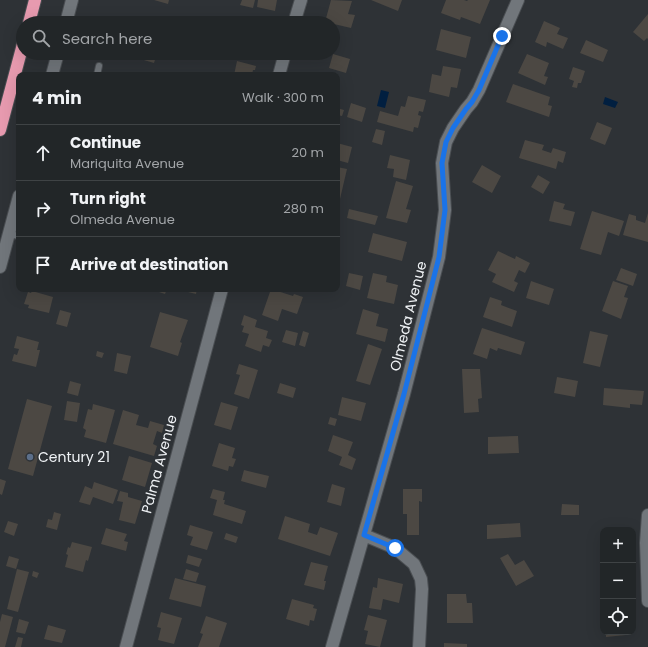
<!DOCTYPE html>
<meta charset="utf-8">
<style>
:root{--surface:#222628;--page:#2a2e30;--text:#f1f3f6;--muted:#a2a5a8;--line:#3f4345}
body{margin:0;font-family:Poppins,sans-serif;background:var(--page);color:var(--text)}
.controls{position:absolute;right:12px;bottom:12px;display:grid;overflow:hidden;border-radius:8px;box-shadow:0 4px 16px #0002}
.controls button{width:36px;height:36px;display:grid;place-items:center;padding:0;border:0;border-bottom:1px solid var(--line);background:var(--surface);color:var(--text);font:20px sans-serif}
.stop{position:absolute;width:12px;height:12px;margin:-9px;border:3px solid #1a73e8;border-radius:50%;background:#fff}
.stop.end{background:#1a73e8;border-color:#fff;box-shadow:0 1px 4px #0008}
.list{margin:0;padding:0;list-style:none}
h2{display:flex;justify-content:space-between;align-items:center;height:52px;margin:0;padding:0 16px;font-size:17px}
h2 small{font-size:13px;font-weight:400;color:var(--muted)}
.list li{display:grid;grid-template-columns:26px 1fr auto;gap:12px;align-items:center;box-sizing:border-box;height:56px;padding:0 16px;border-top:1px solid var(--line)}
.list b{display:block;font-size:15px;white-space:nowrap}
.list p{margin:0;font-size:13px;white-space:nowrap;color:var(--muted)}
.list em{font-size:13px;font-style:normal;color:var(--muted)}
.icon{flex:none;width:22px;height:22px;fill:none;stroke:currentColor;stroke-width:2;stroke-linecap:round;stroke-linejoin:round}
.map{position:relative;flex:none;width:648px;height:647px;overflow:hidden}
.search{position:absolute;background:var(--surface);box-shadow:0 4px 16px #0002;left:16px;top:16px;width:324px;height:44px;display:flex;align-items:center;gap:10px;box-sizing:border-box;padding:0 14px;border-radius:22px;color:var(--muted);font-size:15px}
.panel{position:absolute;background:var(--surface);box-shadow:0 4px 16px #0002;left:16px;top:72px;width:324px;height:220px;border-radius:8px}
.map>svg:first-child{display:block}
</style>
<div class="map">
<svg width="648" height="647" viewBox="0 0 648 647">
<rect width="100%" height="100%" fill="#2e3236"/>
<path fill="#011f40" d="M381 90 389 92 385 108 377 106Z
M605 97 618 102 615 108 603 104Z"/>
<path fill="#4c4843" d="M154 0H169L168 4Z
M242 0H255L253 8 240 5Z
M258 0H277L275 11 257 7Z
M331 0 352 1 348 14 355 15 351 28 325 22Z
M371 0H402L398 11Z
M446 0H464L467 1 468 0H490L480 24 461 17 460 20 441 13Z
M648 14V39L647 38 644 41 633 32Z
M254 20 264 23H253Z
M544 21 560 28 557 34 568 38 563 49 547 42 546 47 535 42Z
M441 29 471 37 466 58 436 50Z
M586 40 608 50 603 62 580 53Z
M139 53H157L154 63 137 58Z
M207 53H220L218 60 206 57Z
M311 53H327L326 57Z
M333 54 350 59 346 73 329 68Z
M527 54 549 63 544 76 548 77 545 85 518 73Z
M237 61 256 66 255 70H253L252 75H234Z
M443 66 461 69 457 88 451 87 449 97 429 92 432 74 441 76Z
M573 67 585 71 581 83H578L577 88 572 87 574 81 569 79Z
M513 84 550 97 548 105 552 106 549 117 506 102Z
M408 96 426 100 423 112 419 111 418 115 421 116 418 128 414 127 413 132 377 122 380 111 398 116 401 106 405 107Z
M351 103 366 108 362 122 347 117Z
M337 108 344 110 342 116 337 115Z
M597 122 612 128 605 145 590 139Z
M376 129 385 131 382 145 372 142Z
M525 140 544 145 542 150 551 153 553 148 566 152 563 163 558 161 556 169 519 158Z
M337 143 352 147 348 163 337 160Z
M390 155 410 160 406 180 393 177 394 169 387 168Z
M482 165 501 176 492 193 472 182Z
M337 167 347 169 340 199 337 198Z
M538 175 550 182 543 194 531 187Z
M396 181 413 186 406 209 411 210 407 223 386 218Z
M554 201 565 204 563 209 575 212 571 226 549 221Z
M349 209 378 216 375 225 347 218Z
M592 211 624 221 619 236 608 232 601 255 580 249Z
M648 213V242L623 235 629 214 636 216V220L645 223Z
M373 233 407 242 402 261 368 252Z
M498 251 515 259 516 256 530 263 525 273 519 270 514 281 518 283 514 292 492 282 496 274 488 270Z
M621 268 637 274 633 286 616 280Z
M349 273 363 276 360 290 346 286Z
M373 273 387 276 386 282 398 285 394 304 367 298Z
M531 281 554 289 549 305 526 298Z
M613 281 628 286 624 297 628 298 621 319 602 311Z
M150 289H167L165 294Z
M180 289H197L196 294 180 290Z
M271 289 293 296 294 294 303 297 297 314 282 309 278 321 262 315Z
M32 291 53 297 49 313 28 308 29 305 24 304 28 292 31 293Z
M490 297 502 301 501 305 517 311 512 327 483 317Z
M363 309 379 314 376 326 388 329 385 342 356 334Z
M60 310 71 313 67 327 56 324Z
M160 312 188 320 180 342 182 343 178 356 150 347Z
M244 315 257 320 255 327 268 331 266 338 272 340 269 347 263 345 261 352 245 346 249 334 242 332 244 326 241 325Z
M482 328 525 342 521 355 498 348 497 351 490 348 487 359 473 354Z
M286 330 298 333 295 346 282 342Z
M303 331 309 333 305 347 299 345Z
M590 331 608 335 600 367 583 363Z
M17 336 39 342 37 350H40L36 367 12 361 14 354 17 355 19 349 14 348Z
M368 344 382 349 370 385 356 381Z
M97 351 104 353 102 358 96 356Z
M117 353 131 356 127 374 114 371Z
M239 364 258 370 249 399 234 394 240 375 236 374Z
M462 369H480L482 398 478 399 479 412 464 413Z
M557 377 578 381 575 397 554 393Z
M70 381 81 384 78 396 67 393Z
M280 383 296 388 293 398 277 393Z
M604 388 644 391 642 405 630 404V408L603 405Z
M342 397 366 403 361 421 338 415Z
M27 399 52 406 33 476 8 469Z
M67 401 80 403 77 422 64 420Z
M221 402 238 407 231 430 214 425Z
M93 404 115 410 106 443 84 437 86 430 83 428 88 409 92 410Z
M123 410 139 415 136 425 148 428 150 421 164 425 162 433 157 431 153 444 157 446 154 456 113 444Z
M330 417 337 419 335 426 328 424Z
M333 435 353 442 348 455 356 459 352 470 339 465 342 457 328 451Z
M518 436 519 453 488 454V437Z
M219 443 235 448 232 458 236 459 233 467 229 466 228 471 212 466Z
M129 456 152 463 145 487 122 480Z
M244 470 269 476 266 488 241 481Z
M0 479 6 481 2 495 0 494Z
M94 482 118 490 113 504 93 497 90 505 79 502 85 486 92 489Z
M332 484 345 488 341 506 327 502Z
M213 489 225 492 223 500H225L224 504 246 511 242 524 213 515 217 500 210 498Z
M403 489H422V502L419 501V535H407V514H403Z
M120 491 128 493V497L142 501 135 524 119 520 123 502 117 501Z
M562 504 579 505V515H561Z
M54 512 61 514 57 530 46 527 48 519 52 520Z
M285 516 310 524 308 532 317 535 320 527 338 533 330 556 278 539Z
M8 521 18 524 14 536 4 532Z
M520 523 521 537 487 539V525Z
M190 525 213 532 207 550 190 545 193 537 187 535Z
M106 528 127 534 124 541 128 542 126 551 101 544Z
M226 533 238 537 236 543 224 539Z
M72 542 92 547 88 561 86 560 83 572 65 567 68 555 66 554 68 547 70 548Z
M508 554 515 565 524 560 534 576 516 586 500 558Z
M188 555 202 559 199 567 186 563Z
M9 556 19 559 16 569 6 566Z
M603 556V568H602L601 557Z
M311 562 328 566 324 581H326L324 590 304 585Z
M17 569 29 572 18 612 7 609Z
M186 569 199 573 196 582 183 579Z
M33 571 39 573 37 578 32 576Z
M175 578 206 586 201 607 169 599Z
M378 578 403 584 399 603 383 599 381 610 369 608 373 587 377 588Z
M447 594H466L467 603H472L473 623H447Z
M292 599 314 605 313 608 317 609 314 621 310 620 309 626 286 619Z
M161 612 182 618 174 644 158 640 161 628 157 627Z
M2 614 13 617 5 647H0V622Z
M368 615 387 620 380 647 365 644 368 631 364 630Z
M206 616 227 623 219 647H198L203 634 200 633Z
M19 619 29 622 25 634 16 632Z
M48 625 66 630 62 643 44 639Z
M606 632H626V635L606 637Z
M18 637 23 638 21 647H15Z
M444 643 467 644V647H444Z"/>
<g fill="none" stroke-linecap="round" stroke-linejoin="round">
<defs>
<path id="lane" d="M97 75 99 66
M9 234 19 236"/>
<path id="street" d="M294 23 301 0
M279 75 285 53
M648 515 646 543 648 601
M364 535 395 548 414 564 421 579 422 589 419 647
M126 647 222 289
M332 647 404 394 439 257 445 210 442 163 446 142 453 128 466 109 472 102 479 90 518 0"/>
<path id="secondary" d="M66 23 72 0
M52 75 58 53
M0 267 19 196"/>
<path id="highway" d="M29 23 35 0
M0 130 23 44"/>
</defs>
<use href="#lane" stroke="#4a4e52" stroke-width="8"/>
<use href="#street" stroke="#4a4e52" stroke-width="14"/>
<use href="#secondary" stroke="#4a4e52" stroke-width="14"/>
<use href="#highway" stroke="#4a4e52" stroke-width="14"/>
<use href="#lane" stroke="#71767b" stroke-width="6"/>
<use href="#street" stroke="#71767b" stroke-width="12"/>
<use href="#secondary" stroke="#71767b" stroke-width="12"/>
<use href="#highway" stroke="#e79aaf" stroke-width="12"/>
</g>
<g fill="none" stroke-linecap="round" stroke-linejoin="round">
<path stroke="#1a73e8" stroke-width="5" d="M395 548 364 535 404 394 439 257 445 210 442 163 446 142 453 128 466 109 472 102 479 90 502 36"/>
</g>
<circle fill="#5c6f8a" stroke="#2e3236" stroke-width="1.5" cx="30" cy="457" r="4"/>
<g text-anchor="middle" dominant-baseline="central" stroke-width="3" stroke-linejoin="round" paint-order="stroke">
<g font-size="14" fill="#eff2f5" stroke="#2e3236">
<text transform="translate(408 316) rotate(-76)">Olmeda Avenue</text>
<text transform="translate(159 464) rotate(-75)">Palma Avenue</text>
</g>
<g font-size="14" fill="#eff2f5" stroke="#2e3236" text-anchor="start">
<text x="38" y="457">Century 21</text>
</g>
</g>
</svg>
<div class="controls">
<button>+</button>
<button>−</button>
<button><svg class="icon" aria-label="locate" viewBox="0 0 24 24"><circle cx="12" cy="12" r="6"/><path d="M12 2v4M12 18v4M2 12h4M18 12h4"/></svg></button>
</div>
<div class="stop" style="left:395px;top:548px"></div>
<div class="stop end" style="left:502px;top:36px"></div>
<div class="search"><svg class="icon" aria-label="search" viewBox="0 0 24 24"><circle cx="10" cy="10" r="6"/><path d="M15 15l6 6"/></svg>Search here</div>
<section class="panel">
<h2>4 min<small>Walk · 300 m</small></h2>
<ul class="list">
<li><svg class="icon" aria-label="ahead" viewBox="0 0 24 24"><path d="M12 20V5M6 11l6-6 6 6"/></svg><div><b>Continue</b><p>Mariquita Avenue</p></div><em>20 m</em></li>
<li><svg class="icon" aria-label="right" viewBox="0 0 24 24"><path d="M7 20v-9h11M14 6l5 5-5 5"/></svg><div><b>Turn right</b><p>Olmeda Avenue</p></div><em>280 m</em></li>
<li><svg class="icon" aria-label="arrive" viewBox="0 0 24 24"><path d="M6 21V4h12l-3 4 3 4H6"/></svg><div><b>Arrive at destination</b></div></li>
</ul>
</section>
</div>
